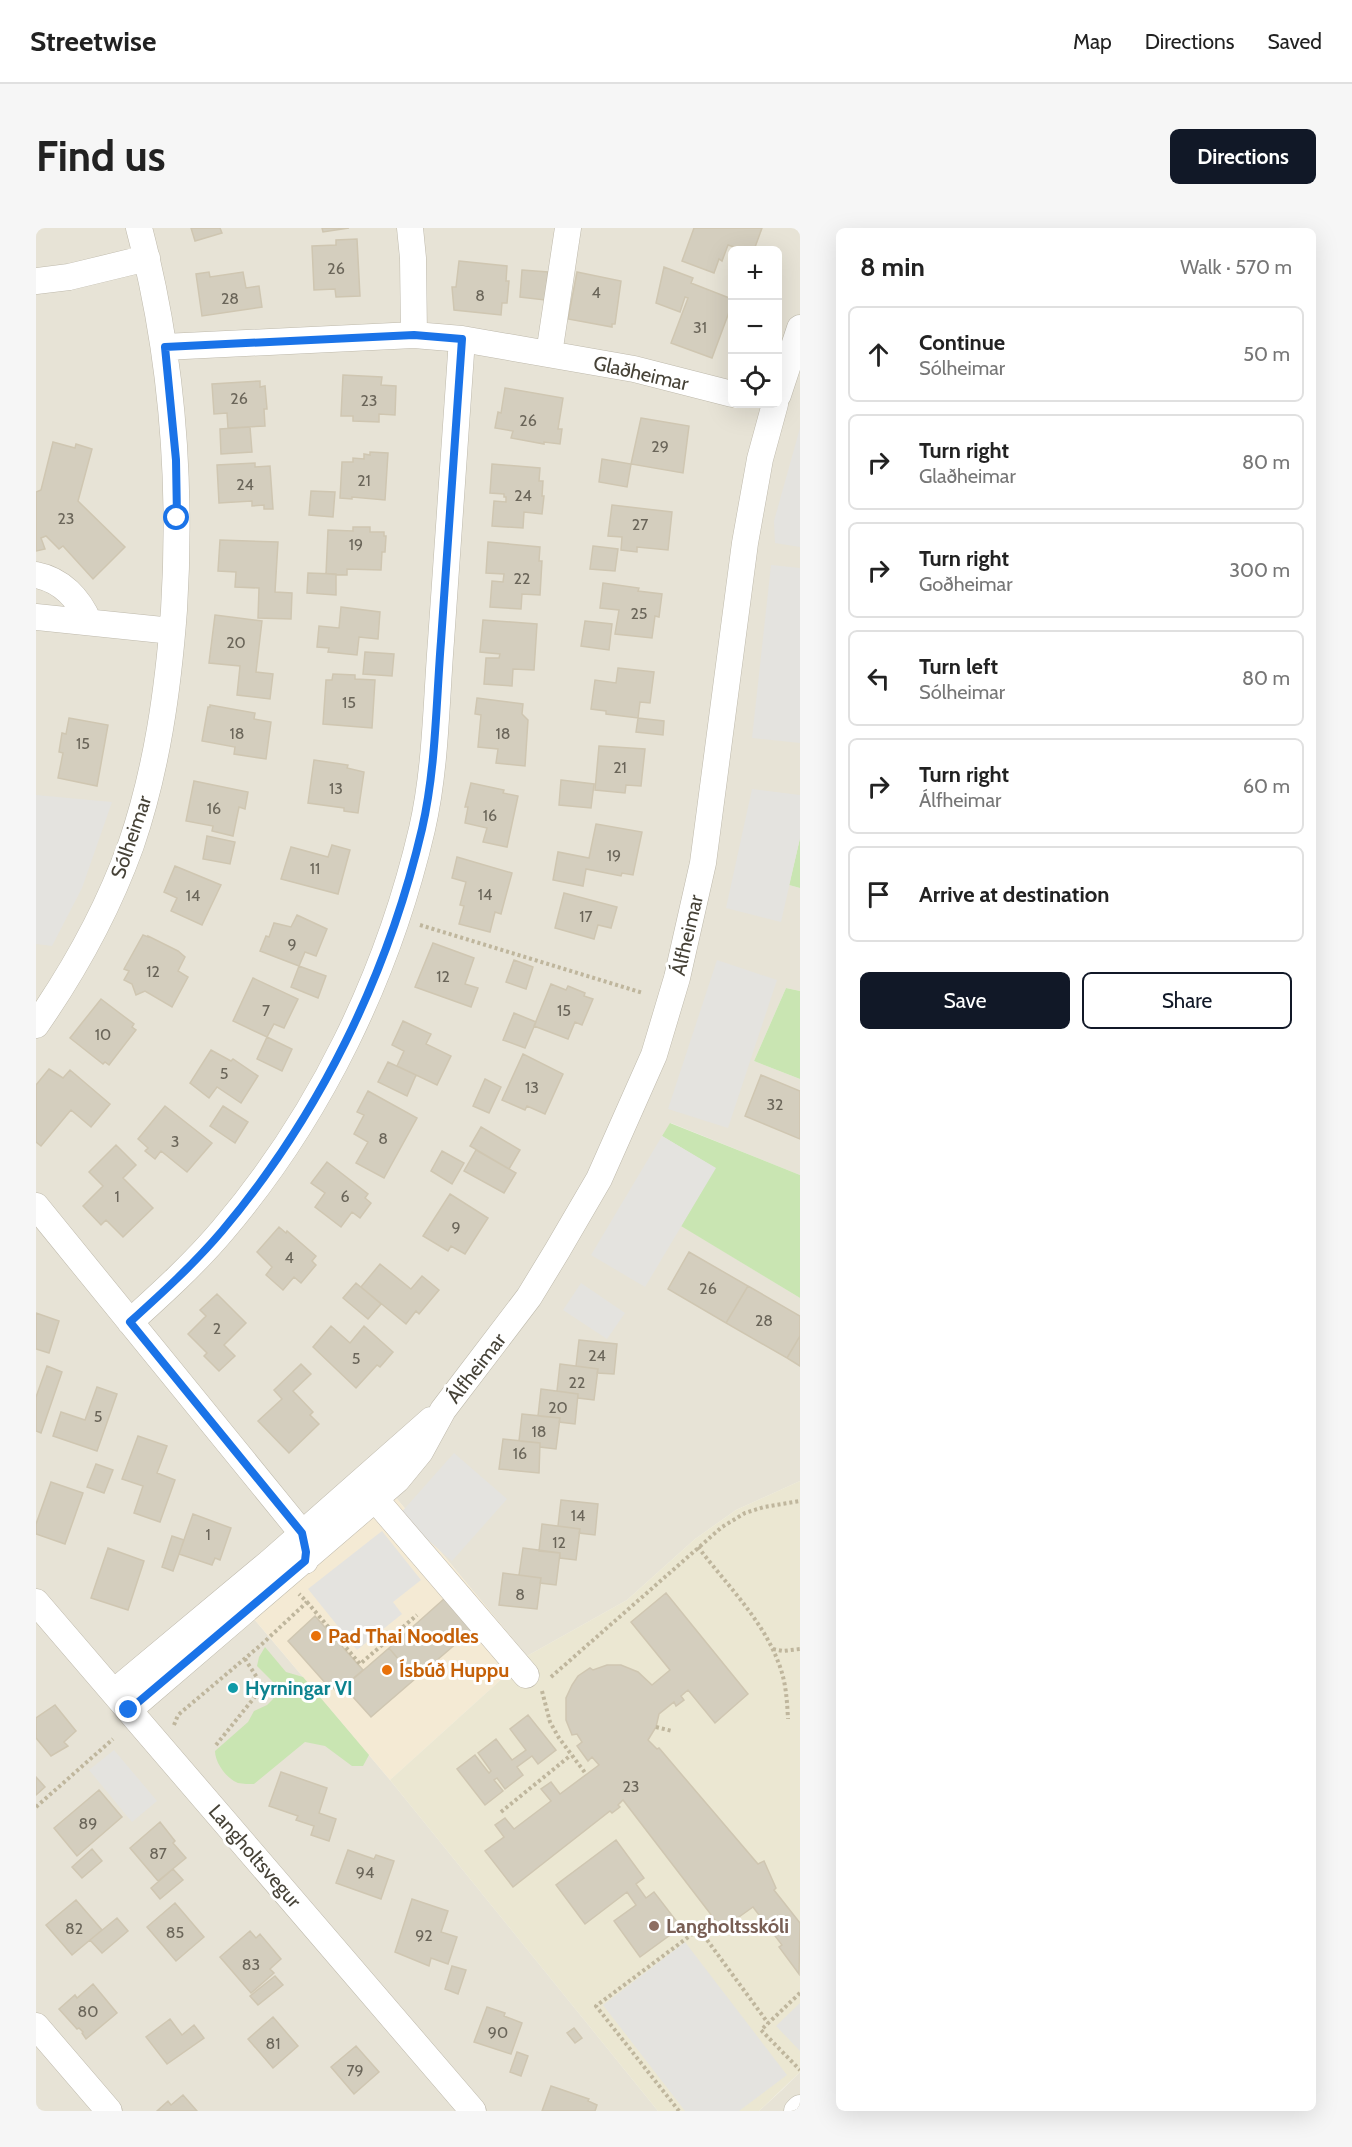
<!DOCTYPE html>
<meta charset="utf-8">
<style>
:root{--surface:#fff;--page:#f6f6f6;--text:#222;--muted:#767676;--line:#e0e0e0;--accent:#111827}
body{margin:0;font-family:Cabin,sans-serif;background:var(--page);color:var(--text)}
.controls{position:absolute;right:18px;top:18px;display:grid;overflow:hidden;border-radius:9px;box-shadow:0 6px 24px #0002}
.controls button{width:54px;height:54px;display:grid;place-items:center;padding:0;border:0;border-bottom:2px solid var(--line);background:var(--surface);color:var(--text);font:30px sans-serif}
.stop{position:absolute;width:18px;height:18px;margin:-14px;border:4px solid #1a73e8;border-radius:50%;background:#fff}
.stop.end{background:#1a73e8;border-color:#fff;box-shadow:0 2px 6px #0008}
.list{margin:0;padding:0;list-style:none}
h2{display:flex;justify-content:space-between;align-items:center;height:78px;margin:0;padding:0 24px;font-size:26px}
h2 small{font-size:20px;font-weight:400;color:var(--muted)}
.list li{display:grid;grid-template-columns:39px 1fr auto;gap:18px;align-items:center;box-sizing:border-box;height:96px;margin:0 12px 12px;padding:0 12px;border:2px solid var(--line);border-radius:9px}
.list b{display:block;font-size:22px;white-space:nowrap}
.list p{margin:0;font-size:20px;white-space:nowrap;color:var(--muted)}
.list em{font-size:20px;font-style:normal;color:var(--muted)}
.actions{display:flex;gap:12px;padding:18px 24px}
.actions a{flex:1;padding:14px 0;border:2px solid var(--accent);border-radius:9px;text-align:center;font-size:21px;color:var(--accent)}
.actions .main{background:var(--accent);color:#fff}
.icon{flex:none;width:33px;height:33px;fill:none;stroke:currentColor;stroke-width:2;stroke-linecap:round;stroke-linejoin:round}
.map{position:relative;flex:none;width:764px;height:1883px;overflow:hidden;border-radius:9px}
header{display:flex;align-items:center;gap:36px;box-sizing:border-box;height:84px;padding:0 30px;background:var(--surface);border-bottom:2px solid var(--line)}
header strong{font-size:28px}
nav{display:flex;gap:33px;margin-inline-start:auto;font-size:21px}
.intro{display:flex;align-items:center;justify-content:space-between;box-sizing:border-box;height:144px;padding:0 36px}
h1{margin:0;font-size:42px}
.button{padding:15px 27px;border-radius:9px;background:var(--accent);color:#fff;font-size:21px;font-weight:700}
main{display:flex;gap:36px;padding:0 36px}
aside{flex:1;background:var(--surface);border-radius:9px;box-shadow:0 6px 24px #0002}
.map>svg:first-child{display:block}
</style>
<header>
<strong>Streetwise</strong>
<nav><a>Map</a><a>Directions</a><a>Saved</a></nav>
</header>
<div class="intro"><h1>Find us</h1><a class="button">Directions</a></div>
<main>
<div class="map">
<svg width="764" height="1883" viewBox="0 0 764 1883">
<rect width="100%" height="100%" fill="#f3f1e8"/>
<path fill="#e7e3d6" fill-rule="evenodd" d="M0 0H764V610L753 657 764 660V763L750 760 718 833 764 851V947L635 895 626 908 680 940 646 998 764 1070V1253L700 1282 659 1311 591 1372 491 1428 347 1254 207 1378 354 1552 622 1883H0ZM696 22H742V176H696Z
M764 1844V1883H723L746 1862Z"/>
<path fill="#f4ead4" d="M347 1254 491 1428 354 1552 207 1378Z"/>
<path fill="#ebe7d2" d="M764 1253V1844L723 1883H622L354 1552 491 1428 591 1372 659 1311 700 1282Z"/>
<path fill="#c9e5b2" d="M764 610V660L753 657Z
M750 760 764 763V851L718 833Z
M634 895 764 947V1070L645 998 679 940 626 908Z
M229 1419 250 1444 267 1449 333 1527 327 1538H316L289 1518 269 1514 218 1556C213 1556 207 1556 202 1555 191 1551 179 1535 179 1523L212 1494 218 1483 231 1477 237 1471 240 1457 221 1438 223 1429Z"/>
<path fill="#e4e3df" d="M764 200V319L739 315 738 293Z
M735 337 764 340V515L716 510Z
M716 561 764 567V610L745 694 690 680Z
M0 567 76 574 46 660 16 718 0 716Z
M681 732 741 752 692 900 632 881Z
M626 908 680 940 609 1059 555 1027Z
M545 1055 589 1085 571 1111 527 1082Z
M418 1225 471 1271 416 1333 363 1287Z
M346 1303 385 1352 357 1374 366 1386 321 1422 272 1361Z
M78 1522 121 1573 96 1594 53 1542Z
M649 1714 751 1847 703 1883H649L567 1777Z
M764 1775V1823L740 1798Z"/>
<path fill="#d4cebe" stroke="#cfc6b1" stroke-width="1.5" d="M155 0H184L186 5 159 13Z
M286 0H313L287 4Z
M658 0H726L718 22H708L692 17 686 33 683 31 678 45 646 33Z
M321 11 324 68 300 69 299 61 278 62 276 18 300 17V12Z
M423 33 471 38 470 53H473L471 75H466L465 87 418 82 416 59H420Z
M628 39 657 50 655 55 696 71V76L676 130 635 115 652 70 649 69 644 84 620 75Z
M486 42 512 44 509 72 484 69Z
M173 44 174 49 207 44 210 60 223 58 226 79 166 88 160 46Z
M541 44 585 53 579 96H576V99L532 91Z
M307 147 346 149 345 157 360 158 359 187 343 186V194L317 193V188H305Z
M224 153V159L229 158 231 181H228L229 198 192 200 191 185 178 186 176 156Z
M469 160 527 170 522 201H526L524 216 508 214V216L475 210 477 203 459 200 462 184 465 185Z
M605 190 653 198 647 245 595 236Z
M214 199 216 224 185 226 184 201Z
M17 214 39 220 40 216 56 221 42 273 89 319 57 351 27 318 23 321 10 308 5 310 9 321 0 323V264L5 262Z
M334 224 352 225 349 272 316 269V271L304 270 306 234H317V230L328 231V226L334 227Z
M566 231 595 236 591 259 563 254Z
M219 235V239L234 238 237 281H228V277L216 278V273L183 275 181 237Z
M456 236 504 240 503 253H507L506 268H508L506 286 488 284 487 300 456 298 458 273 470 274V269H468V266L454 265Z
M275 263 299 264 297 289 273 287Z
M576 277 636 284 632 322 601 319V324L585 322 586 309 572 308Z
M317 299H334V304H348V308H350L349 324H346L345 342 311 341V347L290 346 292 302 317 303Z
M184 312 242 314 239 364 256 365 255 391 222 390 223 360 199 359 200 344 182 343Z
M452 314 504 319 503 333H506L504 367 486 366 485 381 454 379 456 353 467 354 468 346 450 345Z
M557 318 582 321 579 343 554 341Z
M272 345 300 346V367L271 365Z
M567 355 603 360 602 363 626 366 623 389 619 388 616 410 579 406 583 382 564 380Z
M305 379 344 384 342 411 323 409 321 427 292 424 293 420 281 419 283 398 303 400Z
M179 387 226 393 220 444 237 446 234 471 201 467 204 438 173 435Z
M447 392 501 396 498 442 477 441 476 458 448 456 450 430H463L464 426 444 424Z
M549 393 576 396 573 422 545 418Z
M329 424 358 426 356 448 327 446Z
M582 440 618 444 614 475 604 474 602 490 570 486V483L555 481 559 452 580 455Z
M297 446 319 447V451L339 452 336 500 287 496 290 452H296Z
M441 470 487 476 486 486 492 492 489 538 460 535 462 521 442 519 445 487 439 486Z
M174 477 219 485 218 491 235 494 230 531 198 526 199 519 166 513 172 479H174Z
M33 490 72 497 61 558 22 550 27 525 23 524 26 505 30 506Z
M602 490 628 493 627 507 600 504Z
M563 518 609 521 605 558 590 557 589 565 559 562Z
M278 532 312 537 311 540 328 544 322 585 308 583V580L272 575Z
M525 552 558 556 555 580 523 577Z
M158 553 212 564 209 581 203 579 197 608 176 603 177 598 150 593Z
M435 555 468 562 467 565 482 568 471 619 447 614 451 600 429 595 432 579H429Z
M560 596 606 604 597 647 586 645 585 648 550 641 547 658 517 652 522 624 553 630Z
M171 608 199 614 194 636 167 631Z
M296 617 314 622 302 666 245 651 255 619 292 629Z
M421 629 476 645 465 686 459 684 454 704 423 696 428 678 424 677 430 654 416 650Z
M139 638 185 657 166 697 135 683 141 670 128 664Z
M528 665 581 679 575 700 562 697 558 711 519 700Z
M261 687 291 701 280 728 269 724 263 738 224 723 230 708 233 709 238 695 255 699Z
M107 707 112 709V708L142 723 149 729 142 743 152 749 136 779 109 763 100 767 96 756 88 752 93 743 88 741Z
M397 715 438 730 429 756 442 760 435 779 379 759Z
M478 732 497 739 490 761 470 754Z
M263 738 290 748 282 770 255 759Z
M217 750 262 771 248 800 238 796 231 809 197 793Z
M515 756 530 762 532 758 549 765 548 768 557 771 546 797 539 794 532 811 498 798Z
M65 771 98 796 96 799 100 802 73 837 69 834 67 836 34 810Z
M478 785 500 794 489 820 467 812Z
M367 793 395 806 390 816 415 828 401 857 361 838 368 823 356 817Z
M231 809 256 821 246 843 221 831Z
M175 822 195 833 197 831 222 848 205 875 181 859 173 870 154 855Z
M487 826 527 846 509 886 491 878 489 882 466 872Z
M352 834 380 847 371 868 342 854Z
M13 841 27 850 34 842 74 876 55 899 35 882 5 918 0 914V857Z
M725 847 764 863V911L709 888Z
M449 851 465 859 453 885 437 878Z
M332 863 381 890 348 950 320 935 332 914 318 906 328 887 321 884Z
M129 878 176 915 151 944 125 923 119 931 109 923 112 920 102 911Z
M187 878 212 894 199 915 174 898Z
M445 899 484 922 473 941 434 918Z
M80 917 100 937 87 950 117 980 87 1009 70 992 65 997 47 978 67 958 53 944Z
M440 922 480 945 468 965 428 943Z
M406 923 428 935 416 956 395 943Z
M291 934 332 966 329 970 335 975 324 990 316 984 305 999 279 979 289 965 275 955Z
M414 966 452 990 429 1026 415 1018 412 1023 387 1008Z
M243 999 250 1005 251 1003 280 1028 276 1033 280 1037 265 1055 258 1049 247 1062 230 1047 236 1039 221 1024Z
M653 1024 712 1058 690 1095 632 1061Z
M344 1036 375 1061 386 1048 403 1062 383 1086 380 1083 370 1096 325 1059Z
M320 1055 345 1076 332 1091 307 1070Z
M712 1058 764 1088V1108L751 1130 690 1095Z
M181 1066 210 1095 188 1117 199 1128 183 1143 168 1128 171 1125 152 1106 170 1088 164 1082Z
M0 1085 23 1093 13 1125 0 1121Z
M295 1098 314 1115 328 1098 357 1124 344 1139 341 1137 320 1160 277 1119Z
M764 1108V1138L751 1130Z
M543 1112 581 1116 578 1146 561 1145 562 1141 540 1138Z
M265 1136 275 1146 257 1163 277 1184 274 1187 283 1196 253 1225 222 1193 246 1171 238 1162Z
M524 1136 562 1141 558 1172 542 1170V1166L521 1163Z
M11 1138 26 1144 5 1205 0 1203V1169Z
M61 1159 81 1166 61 1223 17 1208 25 1184 49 1192Z
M505 1161 542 1166 539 1196 523 1194 524 1190 502 1188Z
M486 1186 524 1190 520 1221 504 1219V1215L483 1213Z
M102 1208 131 1218 121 1245 139 1252 124 1294 98 1285 107 1258 86 1251Z
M467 1211 504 1215 503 1245 463 1241Z
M60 1236 77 1242 68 1265 51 1259Z
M15 1254 47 1265 29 1316 0 1306V1296Z
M525 1272 562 1276 559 1307 543 1305 544 1301 522 1298Z
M157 1286 195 1300 184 1332 179 1330 176 1337 143 1326Z
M506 1296 544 1301 540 1332 524 1330V1325L503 1323Z
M136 1308 148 1312 137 1343 126 1339Z
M72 1320 108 1333 92 1382 55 1370Z
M487 1320 524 1325 520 1357 504 1355 505 1350 483 1347Z
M467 1345 505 1350 501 1381 463 1377Z
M630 1365 712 1466 679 1495 652 1462 645 1468 648 1472 640 1478 638 1474 623 1486 620 1499 612 1512 621 1521 623 1520 722 1636 728 1633 740 1660 738 1662 764 1695 763 1746 743 1719 746 1717 717 1679 686 1701 587 1572 582 1577 584 1579 576 1585 574 1583 477 1659 449 1623 468 1609 459 1597 469 1590 478 1601 515 1573 505 1561 515 1554 524 1566 563 1537 556 1529 552 1533 541 1518 546 1514 541 1506 536 1507 530 1492V1470L536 1457 542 1448 554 1440 557 1442 571 1437H585L602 1444 616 1457 634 1442 595 1394Z
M409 1370 436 1402 379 1451 353 1420Z
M279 1388 327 1442 301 1464 293 1455 291 1457 252 1413Z
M353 1420 379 1451 335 1489 308 1459Z
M19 1477 40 1503 28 1514 32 1518 15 1528 0 1510V1490Z
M492 1487 520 1522 502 1536 496 1528 481 1539 487 1547 469 1561 461 1550 458 1552 467 1563 449 1577 421 1541 439 1527 453 1545 455 1543 442 1525 460 1511 476 1532 490 1522 474 1501Z
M245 1544 291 1560 283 1585 300 1591 293 1613 275 1607 278 1598 260 1592 262 1588 233 1578Z
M0 1549 9 1559 0 1567Z
M63 1562 86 1589 41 1628 18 1600Z
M124 1594 139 1613 137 1615 150 1630 122 1653 94 1620Z
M580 1612 608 1650 600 1656 610 1670 618 1664 645 1699 604 1729 578 1693 600 1677 591 1664 549 1696 520 1657Z
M56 1621 66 1633 46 1650 36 1639Z
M312 1622 338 1631 340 1627 358 1633 345 1671 300 1655Z
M137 1641 147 1652 124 1671 115 1660Z
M376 1671 412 1683 405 1704 421 1709 412 1736 395 1730 393 1738 359 1724Z
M40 1672 66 1702 36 1727 10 1697Z
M139 1675 168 1709 140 1733 111 1699Z
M81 1690 92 1703 66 1725 54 1712Z
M214 1703 220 1710 224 1706 245 1731 234 1741 238 1745 215 1765 184 1729Z
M416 1738 430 1742 422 1766 409 1761Z
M239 1748 247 1757 222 1777 214 1768Z
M57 1756 81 1785 50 1811 46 1805 47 1804 43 1800 41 1801 23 1781 39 1767 41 1770Z
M451 1779 469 1785 468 1788 486 1795 475 1826 438 1814Z
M237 1789 262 1818 237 1840 212 1811Z
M134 1791 146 1807 158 1797 168 1810 131 1836 110 1809Z
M538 1800 546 1810 539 1815 531 1805Z
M320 1818 343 1844 318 1866 295 1839Z
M481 1824 492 1828 485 1848 474 1844Z
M515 1858 553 1871 552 1873 561 1877 559 1883H506Z
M147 1867 161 1883H121L132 1873 135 1877Z"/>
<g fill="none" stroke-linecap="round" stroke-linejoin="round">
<defs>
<path id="minor" d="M374 0 377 30 378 107
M0 53 33 49 111 30
M128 119 378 107 426 111 598 141 696 166
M513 126 532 0
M742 167 764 100
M0 347C26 352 43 371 53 394
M0 389 136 403
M0 797C39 741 72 681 95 617 121 541 132 462 138 382 146 253 136 125 103 0
M0 978 266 1305 270 1324 269 1333
M94 1094C126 1065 158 1036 186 1003 284 888 352 747 386 601 400 540 400 475 405 413 412 312 419 212 426 111
M340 1272 490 1447
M0 1374 437 1883
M78 1464 234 1334 395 1192
M93 1482 361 1252 384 1224 407 1182 493 1069 521 1023 563 951 618 827 641 750 667 635 709 315 724 231 739 176
M0 1798 73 1883
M761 1883 764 1880"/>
</defs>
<use href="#minor" stroke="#beb9ab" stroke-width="27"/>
<path stroke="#bfb69d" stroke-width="4" stroke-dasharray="3 3" stroke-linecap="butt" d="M384 697 607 765
M662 1319C690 1356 727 1392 743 1436 750 1454 751 1472 752 1491
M271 1374 324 1436 381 1387
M737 1421 747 1423 764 1421
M515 1449 686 1299 709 1285 728 1279 764 1273
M506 1463 514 1494 523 1510 550 1546
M138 1497 142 1487 226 1416 271 1374 263 1366
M620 1499 636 1503
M180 1517 222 1465V1451L209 1431
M0 1579 77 1511
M465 1584 535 1527
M764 1765 725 1802 764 1842
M643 1883 560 1778 663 1701 732 1795"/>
<use href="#minor" stroke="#fff" stroke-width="26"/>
</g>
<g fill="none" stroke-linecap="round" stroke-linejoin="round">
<path stroke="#1a73e8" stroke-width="8" d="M93 1482 269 1333 270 1324 266 1305 94 1094C126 1065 158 1036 186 1003 283 888 352 747 386 601 400 540 400 475 405 413 412 312 419 212 426 111L378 107 129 119 140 232 141 290"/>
</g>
<g fill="#e8710a" stroke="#fff" stroke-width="2">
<circle cx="280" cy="1408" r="6"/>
<circle cx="351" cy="1442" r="6"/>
</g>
<circle fill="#0f9aa8" stroke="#fff" stroke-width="2" cx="197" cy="1460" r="6"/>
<circle fill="#8d6e63" stroke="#fff" stroke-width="2" cx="618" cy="1698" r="6"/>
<g text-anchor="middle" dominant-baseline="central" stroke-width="6" stroke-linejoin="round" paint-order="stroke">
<g font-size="16" fill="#6a6559">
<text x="300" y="40">26</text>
<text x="560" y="64">4</text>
<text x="444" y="67">8</text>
<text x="194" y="70">28</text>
<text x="664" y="99">31</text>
<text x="203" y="170">26</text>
<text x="333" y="172">23</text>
<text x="492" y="192">26</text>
<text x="624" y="218">29</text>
<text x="328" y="252">21</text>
<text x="209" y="256">24</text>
<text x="487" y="267">24</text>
<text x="30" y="290">23</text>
<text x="604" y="296">27</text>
<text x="320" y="316">19</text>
<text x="486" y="350">22</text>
<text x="603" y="385">25</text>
<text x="200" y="414">20</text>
<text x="313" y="474">15</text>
<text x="201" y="505">18</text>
<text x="467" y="505">18</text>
<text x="47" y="515">15</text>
<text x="584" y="539">21</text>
<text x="300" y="560">13</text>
<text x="178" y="580">16</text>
<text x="454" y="587">16</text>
<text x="578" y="627">19</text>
<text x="279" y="640">11</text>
<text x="449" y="666">14</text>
<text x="157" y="667">14</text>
<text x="550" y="688">17</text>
<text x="256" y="716">9</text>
<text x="117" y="743">12</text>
<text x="407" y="748">12</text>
<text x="230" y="782">7</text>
<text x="528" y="782">15</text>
<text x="67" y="806">10</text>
<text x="188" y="845">5</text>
<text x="496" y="859">13</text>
<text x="739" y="876">32</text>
<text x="347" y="910">8</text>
<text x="139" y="913">3</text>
<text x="81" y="968">1</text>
<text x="309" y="968">6</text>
<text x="420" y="999">9</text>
<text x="253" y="1029">4</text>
<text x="672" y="1060">26</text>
<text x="728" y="1092">28</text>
<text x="181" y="1100">2</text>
<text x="561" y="1127">24</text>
<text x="320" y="1130">5</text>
<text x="541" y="1154">22</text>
<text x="522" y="1179">20</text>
<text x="62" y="1188">5</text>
<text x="503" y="1203">18</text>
<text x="484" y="1225">16</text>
<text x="542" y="1287">14</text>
<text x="172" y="1306">1</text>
<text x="523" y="1314">12</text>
<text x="484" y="1366">8</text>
<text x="595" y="1558">23</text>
<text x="52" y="1595">89</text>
<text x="122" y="1625">87</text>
<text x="329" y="1644">94</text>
<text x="38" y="1700">82</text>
<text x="139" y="1704">85</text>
<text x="388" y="1707">92</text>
<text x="215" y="1736">83</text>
<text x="52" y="1783">80</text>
<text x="462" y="1804">90</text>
<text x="237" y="1815">81</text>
<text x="319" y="1842">79</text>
</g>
<g font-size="20" fill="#464237" stroke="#fff">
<text transform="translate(605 145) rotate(13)">Glaðheimar</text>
<text transform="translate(95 609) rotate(-71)">Sólheimar</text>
<text transform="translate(651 707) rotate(-77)">Álfheimar</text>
<text transform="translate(440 1140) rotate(-52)">Álfheimar</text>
<text transform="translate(219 1628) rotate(49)">Langholtsvegur</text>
</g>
<g font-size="20" font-weight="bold" fill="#c56008" stroke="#fff" text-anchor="start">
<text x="292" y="1408">Pad Thai Noodles</text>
<text x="363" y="1442">Ísbúð Huppu</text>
</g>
<g font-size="20" font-weight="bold" fill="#0d838f" stroke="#fff" text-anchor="start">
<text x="209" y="1460">Hyrningar VI</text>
</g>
<g font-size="20" font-weight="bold" fill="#785e54" stroke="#fff" text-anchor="start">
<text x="630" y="1698">Langholtsskóli</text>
</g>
</g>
</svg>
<div class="controls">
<button>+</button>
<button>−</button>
<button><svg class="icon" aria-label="locate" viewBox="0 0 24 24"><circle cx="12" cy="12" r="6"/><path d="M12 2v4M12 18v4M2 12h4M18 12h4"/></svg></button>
</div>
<div class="stop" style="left:141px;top:290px"></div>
<div class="stop end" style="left:93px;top:1482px"></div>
</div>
<aside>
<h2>8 min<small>Walk · 570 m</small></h2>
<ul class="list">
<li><svg class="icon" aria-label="ahead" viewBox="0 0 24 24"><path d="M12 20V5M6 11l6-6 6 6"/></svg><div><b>Continue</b><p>Sólheimar</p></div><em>50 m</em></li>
<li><svg class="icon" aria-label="right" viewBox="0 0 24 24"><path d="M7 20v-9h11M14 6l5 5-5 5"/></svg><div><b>Turn right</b><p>Glaðheimar</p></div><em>80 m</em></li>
<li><svg class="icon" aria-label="right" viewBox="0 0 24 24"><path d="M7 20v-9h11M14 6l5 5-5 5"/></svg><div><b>Turn right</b><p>Goðheimar</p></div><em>300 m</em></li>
<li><svg class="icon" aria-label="left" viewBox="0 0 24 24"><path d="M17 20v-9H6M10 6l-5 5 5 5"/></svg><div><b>Turn left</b><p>Sólheimar</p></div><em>80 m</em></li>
<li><svg class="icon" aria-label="right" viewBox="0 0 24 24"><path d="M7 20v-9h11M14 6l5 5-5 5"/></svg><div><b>Turn right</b><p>Álfheimar</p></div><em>60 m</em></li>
<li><svg class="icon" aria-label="arrive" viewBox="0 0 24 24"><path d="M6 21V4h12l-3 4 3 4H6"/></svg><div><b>Arrive at destination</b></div></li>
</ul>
<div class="actions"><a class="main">Save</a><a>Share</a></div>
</aside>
</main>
